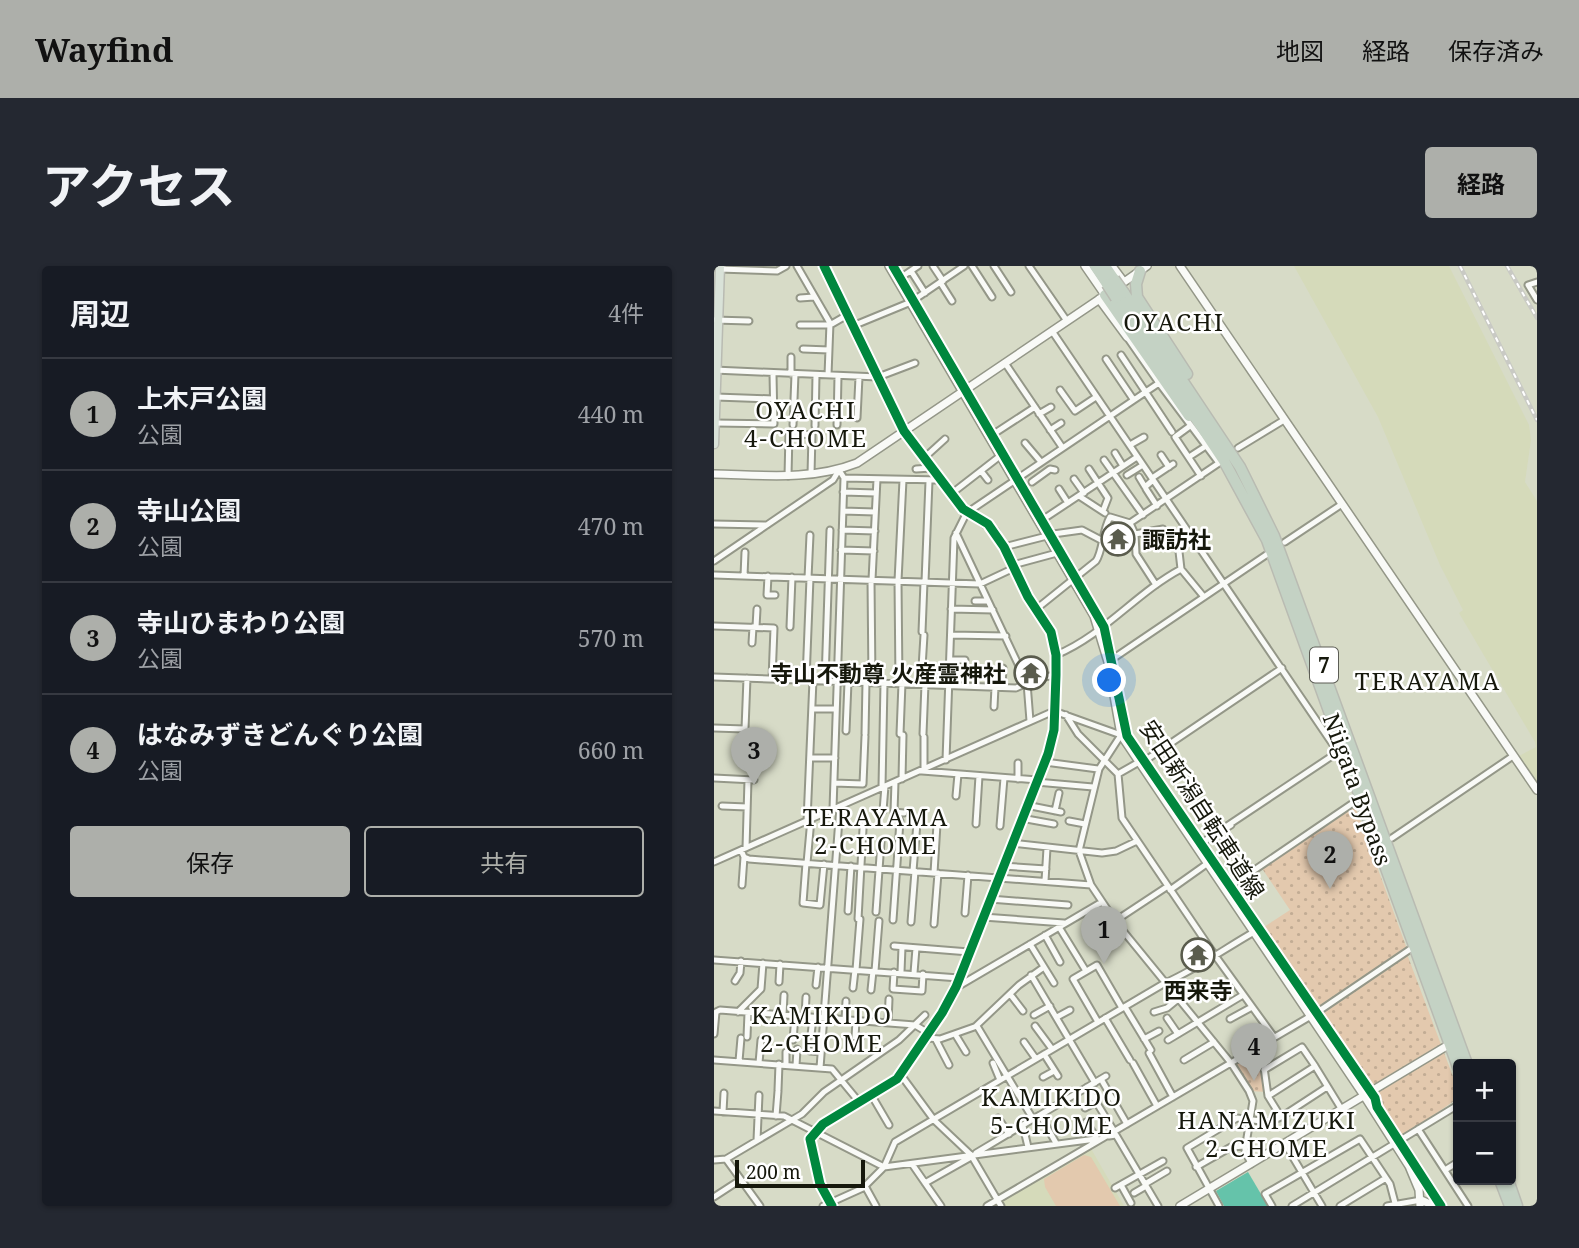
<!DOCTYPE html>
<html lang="ja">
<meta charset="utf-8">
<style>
:root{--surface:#171b24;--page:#242831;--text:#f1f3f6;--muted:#9ea1a6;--line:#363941;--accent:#adafaa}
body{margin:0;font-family:"Noto Serif","Noto Sans JP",serif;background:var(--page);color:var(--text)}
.controls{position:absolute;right:21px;bottom:21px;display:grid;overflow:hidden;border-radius:7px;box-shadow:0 2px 5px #0004}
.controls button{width:63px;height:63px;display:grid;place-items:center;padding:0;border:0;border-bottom:2px solid var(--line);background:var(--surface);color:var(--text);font:35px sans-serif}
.scale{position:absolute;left:21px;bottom:18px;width:130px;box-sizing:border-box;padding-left:7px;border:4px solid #16180c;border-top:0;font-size:19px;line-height:24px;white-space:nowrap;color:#16180c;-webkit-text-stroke:5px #fff;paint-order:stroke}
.you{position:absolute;left:396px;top:415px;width:24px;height:24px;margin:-18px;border:5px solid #fff;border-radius:50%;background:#1a73e8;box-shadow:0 0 0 10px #1a73e833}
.badge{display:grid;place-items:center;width:46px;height:46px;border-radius:50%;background:var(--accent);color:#111;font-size:23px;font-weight:700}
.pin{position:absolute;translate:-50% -58px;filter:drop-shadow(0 2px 4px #0008)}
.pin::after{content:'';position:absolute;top:37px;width:24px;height:21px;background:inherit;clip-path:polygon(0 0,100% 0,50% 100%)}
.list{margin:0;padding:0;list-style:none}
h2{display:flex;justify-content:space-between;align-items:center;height:91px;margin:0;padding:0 28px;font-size:30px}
h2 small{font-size:23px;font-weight:400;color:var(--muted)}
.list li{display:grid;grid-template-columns:46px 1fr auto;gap:21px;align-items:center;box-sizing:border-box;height:112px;padding:0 28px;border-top:2px solid var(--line)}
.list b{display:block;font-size:26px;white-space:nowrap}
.list p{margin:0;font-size:23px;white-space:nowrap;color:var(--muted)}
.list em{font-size:23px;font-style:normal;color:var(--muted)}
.actions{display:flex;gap:14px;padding:21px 28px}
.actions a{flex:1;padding:16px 0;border:2px solid var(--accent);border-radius:7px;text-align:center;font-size:24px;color:var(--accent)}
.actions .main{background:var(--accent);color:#111}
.map{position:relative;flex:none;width:823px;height:940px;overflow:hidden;border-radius:7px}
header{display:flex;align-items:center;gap:42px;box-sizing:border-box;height:98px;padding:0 35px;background:var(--accent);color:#111}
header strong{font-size:33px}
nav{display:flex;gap:38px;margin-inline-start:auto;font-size:24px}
.intro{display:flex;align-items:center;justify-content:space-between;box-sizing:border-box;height:168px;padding:0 42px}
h1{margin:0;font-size:49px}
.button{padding:18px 32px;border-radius:7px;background:var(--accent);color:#111;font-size:24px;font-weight:700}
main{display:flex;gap:42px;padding:0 42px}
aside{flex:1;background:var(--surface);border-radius:7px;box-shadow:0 2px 5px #0004}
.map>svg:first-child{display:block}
</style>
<header>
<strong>Wayfind</strong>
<nav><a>地図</a><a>経路</a><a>保存済み</a></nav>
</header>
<div class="intro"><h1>アクセス</h1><a class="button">経路</a></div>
<main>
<aside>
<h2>周辺<small>4件</small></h2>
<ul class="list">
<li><span class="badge">1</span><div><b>上木戸公園</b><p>公園</p></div><em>440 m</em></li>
<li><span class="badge">2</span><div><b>寺山公園</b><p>公園</p></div><em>470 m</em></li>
<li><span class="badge">3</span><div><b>寺山ひまわり公園</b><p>公園</p></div><em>570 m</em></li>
<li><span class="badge">4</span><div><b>はなみずきどんぐり公園</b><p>公園</p></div><em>660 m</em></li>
</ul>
<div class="actions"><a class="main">保存</a><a>共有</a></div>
</aside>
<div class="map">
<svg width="823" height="940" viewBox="0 0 823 940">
<defs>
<pattern id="park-dots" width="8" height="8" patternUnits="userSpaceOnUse" patternTransform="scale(1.75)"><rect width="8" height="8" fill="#e3c9ae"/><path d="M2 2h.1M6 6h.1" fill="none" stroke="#c2ac94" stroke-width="1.8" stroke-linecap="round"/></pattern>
</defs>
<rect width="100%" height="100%" fill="#d7dbc7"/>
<path fill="#d5daba" d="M580 0H735L815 159 817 174 811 216 823 235V519L805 490 822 481 821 476 745 347 749 344 726 299 664 151Z
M376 881 410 940H289L287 934Z"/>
<path fill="url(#park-dots)" d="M638 540H641L693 683 602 745 547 663 576 644 547 601Z
M693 688 744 824V832L686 873 606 748Z
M540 783 548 786 554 826 535 825 517 797Z"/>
<path fill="#e3c9ae" d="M370 889 377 891 406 940H342L331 921 330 913Z"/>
<path fill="#65c3aa" d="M534 906 554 940H510L502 925Z"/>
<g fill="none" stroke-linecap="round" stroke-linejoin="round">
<defs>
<path id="street" d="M83 0 116 57 114 109
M219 0 229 15
M258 0 278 31
M280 0 297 26
M315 0 353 55
M5 3 63 5 72 0
M197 5 211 27
M183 14 204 0
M226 16 238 35
M823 16 814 19 823 34
M86 32 100 31
M0 54 35 55
M86 59H116L135 48
M141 59 197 36 250 0
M338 65 624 486 486 578 517 559
M89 83 115 84
M407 89 458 166
M392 93 419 133
M291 97 348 181
M0 104 164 111 201 97
M77 108V91
M346 124 361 145 382 131
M2 131 59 133
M325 148 337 141
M143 152 145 111
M1 157 60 158 59 108
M79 159 81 108
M123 159 124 110
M101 160 102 109
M476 160 461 171 487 210
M336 164 347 157
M275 171 321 141
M311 177 327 196
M416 179 430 171
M524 182 570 154
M401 187 409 200
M447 189 455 201
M475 191 492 180
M209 193 231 173
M390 194 429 249
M202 203 217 202
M375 203 394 232 389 245
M267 205 274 214
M413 209 429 199
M74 210 75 167 98 169 97 208
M425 211 431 221 439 214
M130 212 227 214
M438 212 459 198
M360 213 370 227
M318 216 336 203 341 204
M345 223 354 237
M432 223 443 240
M129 226 162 227
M237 228 286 190
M365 230 391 247
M129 245 161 246
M254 246 445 117 413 71
M325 256 423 191
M0 258 53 259
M128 264 161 265
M242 267 313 417 316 455
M421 268 449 263 456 278 464 277 467 303 490 331
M332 269 368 264 387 274
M571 276 628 238
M290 281 333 270
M127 284 160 285
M0 295 119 214 125 204 130 212 119 543
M299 299 343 287
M0 309 266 318 300 302
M30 310 31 286
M54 310 53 329H61
M94 312 96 269
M157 314 158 416
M158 314 163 213
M184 315 185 417
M184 315 189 214
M211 316 215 215
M442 319 422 288 421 268 416 257 505 197 445 117
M261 335H274
M237 343 279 344
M321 344 382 295C389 285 388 265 396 251L416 257
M0 360 60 362 58 413
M42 361 43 343
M76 361 78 311
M208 366 210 316
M237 369 292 370
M38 377 39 361
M342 389C390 369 422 327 467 303
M236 394H251
M394 396 552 289
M0 411 302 422 324 412 342 409
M92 414 96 312
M111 415 116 264
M207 418 210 369
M288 421 289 402
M280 441 281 421
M98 443H122
M352 449 364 468 404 508 408 552 500 688 560 771
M0 462 31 463 33 412
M132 465 134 416
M151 468 152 416
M186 468 188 417
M209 468 211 418
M96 492H121
M232 494 240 272 253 246
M331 496 384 503
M426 498 568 402
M210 503V471
M208 505 323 514
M404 508 425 496
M0 512 40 514
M188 513 189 469
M304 513V497
M181 516 180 546 190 547
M322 516 379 521
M120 517 149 518 151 470
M168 521 170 417
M242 530 244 508
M312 539 347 546
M8 540 33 541
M169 545 171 520
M341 545 345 527
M307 552 340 558
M93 555 99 414
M355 555 371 558
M262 558 265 510
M286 560 290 512
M678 572 799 490
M298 577 388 587 402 585 423 575
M32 582 34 514
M27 584 30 591 35 593 377 619
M0 596 340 445 407 469 385 503 365 585 377 619 401 655 517 797 535 825 539 835 531 884 537 898
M92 597 89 637 106 639 110 598
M93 597 97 553
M288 600 332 603
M199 605 203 557
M220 607 223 558
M331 615 333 582
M28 619 30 591
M456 624 494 597
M511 624 642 535
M276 633 354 639
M134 645 137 600
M162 646 167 576
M251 647 254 609
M269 651 350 657
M144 653 149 563
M179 654 186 555
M401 655 454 620
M197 656 201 605
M220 658 224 607
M345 661 372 705
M331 669 346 696
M316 678 340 717
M180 680 255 686
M0 694 245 712
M142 704 146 653
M161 705 165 655
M180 706 179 723 208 725 209 708
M187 706 188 681
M200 707 202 682
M317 709 381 817
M21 715 26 707 27 695
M65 716 66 698
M102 719 104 701
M243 721 388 636
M139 722 141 704
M157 724 159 705
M296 728 309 745
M411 741 437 784
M24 746 47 723 49 697
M440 746 453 742 464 733
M69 749 70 729
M320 749 336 740
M91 751 92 731
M343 751 356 744
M391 752 416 794
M453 752 464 768
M516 753 538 741
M131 754 132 735
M142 755 141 771H147
M384 756 359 713 383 699 408 742
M174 757 175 733
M262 760 305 719 330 701
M321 760 338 783
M0 768 2 746 6 744 201 759 216 768
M241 768 252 786
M97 769 99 752
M33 771 34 747
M430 773 445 765
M79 774 81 750
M222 774 235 799
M454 774 529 729
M310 776 322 793
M96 785 107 786
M435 787 459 831
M330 788 344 810
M0 794 118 803 146 837
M470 794 500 776
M25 795 27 772
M45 797 47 774
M279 797 286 814
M419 797 443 840
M72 799V786
M82 800 83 783
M106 802 126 540
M550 804 588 781 601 800
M187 809 220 854 257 889 287 940
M329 811 340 805
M387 813 413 858
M373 821 400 865
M64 824 65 798
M158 830 175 859
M554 830 601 800 628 844
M371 842 382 836
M0 845 70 850 170 901 382 873
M9 846 10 827
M326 849 392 810
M62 850 64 825
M567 851 613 821
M284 852 295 868
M372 856 383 873
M309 860 314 881
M704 863 754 940
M395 870 402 869 444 940
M43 874 45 829
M571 878 608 940
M262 887 319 853
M12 893 46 940
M0 894 12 893 88 848 110 826 185 774 211 749
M198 898 227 940
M482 901 517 881 531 880
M731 904 744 896
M211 917 257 891
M431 918 453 905
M407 919 417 937
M151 920 162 940
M401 922 449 895
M420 927 432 920
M0 931 26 914
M109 940 149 922 170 901 181 876 451 717C483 703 510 683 540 666
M118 940C108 926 91 881 99 866L177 817 214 772 226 773 263 760 319 853 326 849 342 877
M273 940 602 747 695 684
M505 940 473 882 523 852 555 856 567 851 554 830 547 780
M558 940 551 928 646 873 676 918 681 937
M578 940 744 839
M626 940 672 912
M673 940 707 934"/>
<path id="secondary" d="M110 0 190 165 249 243 281 265 314 331 337 366 342 389V409L340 464 334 488 242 721 214 772
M175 0 380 350 394 396 407 469 651 831 695 900 705 924 706 940
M371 0 391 29
M398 0 410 16
M466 0 823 524
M403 21 433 0
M385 33 413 71
M0 208C48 209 97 215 143 197L393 28
M707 934 720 940
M466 940 731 781"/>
<path id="primary" d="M0 178 6 0"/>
<path id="highway" d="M381 0 393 18
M391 0 400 13
M426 5 422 18 423 31 473 108
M410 27 526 201 560 270 753 798
M391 29 475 150
M402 32 510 195 553 274 744 801
M786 914 796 940
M794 914 803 940"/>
</defs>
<use href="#street" stroke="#949788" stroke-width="9"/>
<use href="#secondary" stroke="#949788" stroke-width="10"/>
<use href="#primary" stroke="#b9bbb2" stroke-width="11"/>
<use href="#highway" stroke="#b9bbb2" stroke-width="13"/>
<use href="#street" stroke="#f9faf7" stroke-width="5"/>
<use href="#secondary" stroke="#f9faf7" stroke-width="7"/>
<use href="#primary" stroke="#d9e2d8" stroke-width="8"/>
<use href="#highway" stroke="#c4d2c4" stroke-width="10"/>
<defs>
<path id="rail" d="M746 0 823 154
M793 0 823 52"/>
</defs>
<use href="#rail" stroke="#c9cac4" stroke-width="4.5"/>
<use href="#rail" stroke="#fff" stroke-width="2" stroke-dasharray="5" stroke-linecap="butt"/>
<defs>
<path id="highway-bridge" d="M400 13 410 27
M393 18 402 32"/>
</defs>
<use href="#highway-bridge" stroke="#b9bbb2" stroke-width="13" stroke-linecap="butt"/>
<use href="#highway-bridge" stroke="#c4d2c4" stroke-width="10"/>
<defs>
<path id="cycleway" d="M110 0 190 165 249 243 274 258 290 281 314 331 337 366 342 389V409L340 464 334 488 242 721 228 747 183 813 109 858 96 873 106 918 118 940
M179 0 390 361 413 470 661 832 663 841 727 940"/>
</defs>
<use href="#cycleway" stroke="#fff" stroke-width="13"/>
<use href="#cycleway" stroke="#00873e" stroke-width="9"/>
</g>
<defs>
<symbol id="temple-ring" viewBox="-11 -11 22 22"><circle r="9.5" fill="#fff" stroke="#5a5c4d" stroke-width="1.5"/><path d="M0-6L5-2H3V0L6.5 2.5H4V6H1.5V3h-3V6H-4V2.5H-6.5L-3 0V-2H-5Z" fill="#5a5c4d"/></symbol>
</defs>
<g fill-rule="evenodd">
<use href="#temple-ring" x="385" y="254" width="38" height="38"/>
<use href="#temple-ring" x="298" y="388" width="38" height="38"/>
<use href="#temple-ring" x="465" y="670" width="38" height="38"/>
</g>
<g text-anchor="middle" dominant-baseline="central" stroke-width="5" stroke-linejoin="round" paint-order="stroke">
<rect fill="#fff" stroke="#5c5d55" stroke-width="2" x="596" y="381.5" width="28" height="35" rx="5"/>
<g font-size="21" font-weight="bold" fill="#16180c">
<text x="610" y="399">7</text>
</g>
<g font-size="23" font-weight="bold" fill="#16180c" stroke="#fff" text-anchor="start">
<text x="428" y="273">諏訪社</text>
<text x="292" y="407" text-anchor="end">寺山不動尊 火産霊神社</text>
<text x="484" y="724" text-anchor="middle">西来寺</text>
</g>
<g font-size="23" fill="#16180c" stroke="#fff">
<text transform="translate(644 523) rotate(70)">Niigata Bypass</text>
<text transform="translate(489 543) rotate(57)">安田新潟自転車道線</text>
</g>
<g font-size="24" letter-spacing="2" fill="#16180c" stroke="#fff">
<text x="460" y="55">OYACHI</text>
<text x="92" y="143">OYACHI<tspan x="92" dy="28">4-CHOME</tspan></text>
<text x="714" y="414">TERAYAMA</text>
<text x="162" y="550">TERAYAMA<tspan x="162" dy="28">2-CHOME</tspan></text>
<text x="108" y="748">KAMIKIDO<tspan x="108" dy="28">2-CHOME</tspan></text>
<text x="338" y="830">KAMIKIDO<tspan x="338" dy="28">5-CHOME</tspan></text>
<text x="553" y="853">HANAMIZUKI<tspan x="553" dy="28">2-CHOME</tspan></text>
</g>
</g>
</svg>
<div class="controls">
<button>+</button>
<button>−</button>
</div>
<div class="scale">200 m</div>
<div class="you"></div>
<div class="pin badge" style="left:390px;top:698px">1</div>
<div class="pin badge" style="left:616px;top:623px">2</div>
<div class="pin badge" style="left:40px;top:519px">3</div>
<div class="pin badge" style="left:540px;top:815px">4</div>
</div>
</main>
